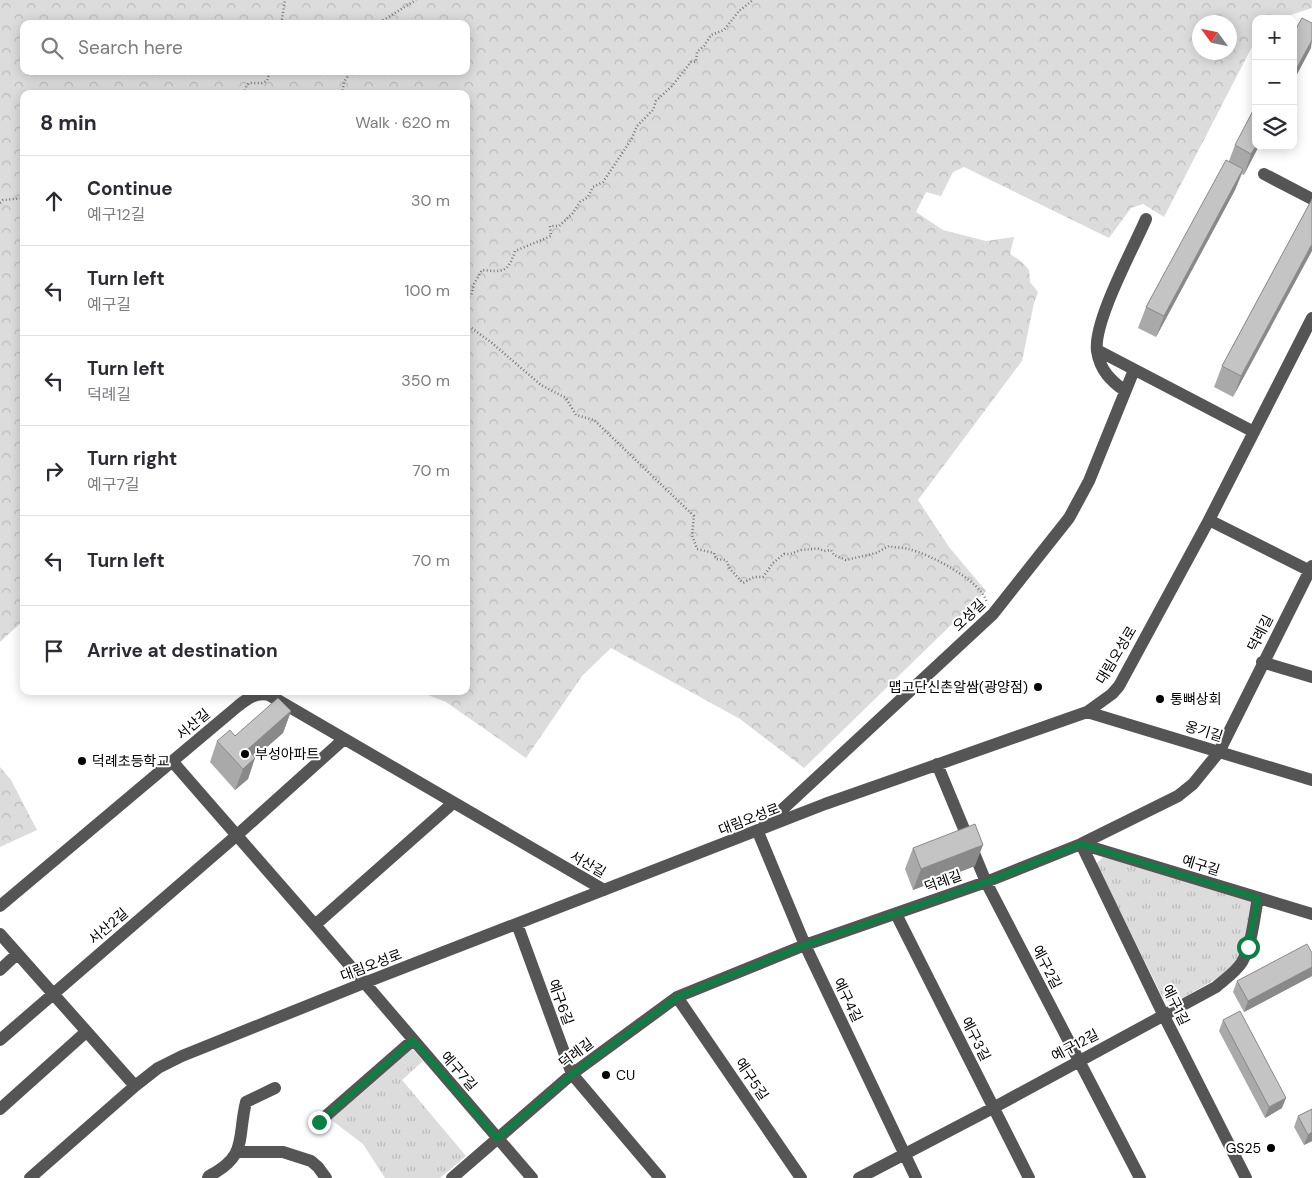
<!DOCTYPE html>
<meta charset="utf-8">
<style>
:root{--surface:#fff;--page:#f2f2f3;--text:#2b2b33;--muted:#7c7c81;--line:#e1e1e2}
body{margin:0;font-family:"DM Sans","Noto Sans KR",sans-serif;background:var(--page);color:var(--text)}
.controls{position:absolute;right:15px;top:15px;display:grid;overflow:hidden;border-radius:10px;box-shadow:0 2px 12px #0003}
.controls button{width:45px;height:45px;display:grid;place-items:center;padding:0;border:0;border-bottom:1px solid var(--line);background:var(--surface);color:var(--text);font:25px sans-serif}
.compass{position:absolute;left:1192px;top:15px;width:45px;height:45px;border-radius:50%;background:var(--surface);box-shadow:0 2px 12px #0003;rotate:303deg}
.stop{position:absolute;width:15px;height:15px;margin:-11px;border:4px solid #0b8043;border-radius:50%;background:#fff}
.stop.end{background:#0b8043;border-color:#fff;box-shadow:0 1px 5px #0008}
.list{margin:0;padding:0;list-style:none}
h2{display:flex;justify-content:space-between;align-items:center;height:65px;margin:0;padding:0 20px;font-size:21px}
h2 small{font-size:16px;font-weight:400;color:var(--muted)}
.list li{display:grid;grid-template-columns:32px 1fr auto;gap:15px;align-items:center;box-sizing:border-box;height:90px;padding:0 20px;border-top:1px solid var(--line)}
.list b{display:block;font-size:19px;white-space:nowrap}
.list p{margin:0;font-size:16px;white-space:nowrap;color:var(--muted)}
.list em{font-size:16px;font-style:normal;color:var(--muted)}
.icon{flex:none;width:28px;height:28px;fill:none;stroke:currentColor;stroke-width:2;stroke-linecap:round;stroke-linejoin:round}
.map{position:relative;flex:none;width:1312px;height:1178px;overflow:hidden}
.search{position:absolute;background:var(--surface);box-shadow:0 2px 12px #0003;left:20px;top:20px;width:450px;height:55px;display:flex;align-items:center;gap:12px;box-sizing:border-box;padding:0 18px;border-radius:10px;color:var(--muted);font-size:19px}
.panel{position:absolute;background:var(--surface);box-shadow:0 2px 12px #0003;left:20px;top:90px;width:450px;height:605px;border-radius:10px}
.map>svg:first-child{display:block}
</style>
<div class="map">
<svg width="1312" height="1178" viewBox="0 0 1312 1178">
<defs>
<pattern id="grass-tufts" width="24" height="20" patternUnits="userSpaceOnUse" patternTransform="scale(1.25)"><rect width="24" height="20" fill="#dcdcdc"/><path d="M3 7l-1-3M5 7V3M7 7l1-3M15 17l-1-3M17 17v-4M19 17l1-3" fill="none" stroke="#bbb"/></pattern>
<pattern id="forest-crowns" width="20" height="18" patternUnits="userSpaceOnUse" patternTransform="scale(1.25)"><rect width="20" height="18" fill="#dcdcdc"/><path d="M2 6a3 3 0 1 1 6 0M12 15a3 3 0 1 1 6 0" fill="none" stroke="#bbb"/></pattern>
</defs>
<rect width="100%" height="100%" fill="#fff"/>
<path fill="url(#grass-tufts)" d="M1103 857 1255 900C1250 923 1247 952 1229 969 1218 979 1205 985 1193 992 1183 998 1175 1004 1164 1000L1096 864Z
M410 1046 423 1061 402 1080 466 1156 440 1178H385L363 1144 330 1119Z"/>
<path fill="url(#forest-crowns)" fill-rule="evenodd" d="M0 0H1312V8L1278 19H1256V39L1164 217 1143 204 1131 208 1109 238 964 167 953 172 941 196 926 192 916 212 943 230 986 241 1014 237 1010 254 1022 262 1029 270 1030 282 1038 292 1034 303 1022 361 918 500 949 547 986 591 804 768 740 719 611 648 582 676 526 758 446 702 417 691H466V94H24V620L0 642ZM1200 22H1230V52H1200ZM24 24H466V71H24Z
M0 767 11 780 37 830 0 847Z"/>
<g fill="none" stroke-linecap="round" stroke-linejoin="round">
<path stroke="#777" stroke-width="2.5" stroke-dasharray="1 2.5" stroke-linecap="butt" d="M276 24 282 19 285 0
M377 24 416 0
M244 94 246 87 249 83H262L267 81 270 71
M342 94 344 82 351 71
M0 203 3 200 24 198
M466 298 471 296 474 284 482 270C503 272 508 273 515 251L551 236 550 226H559L573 213 580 202 588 197 593 187 603 182 631 140 637 126 653 110 656 101 672 86 691 62H696L697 52 704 46 711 35 724 30 739 11 753 0
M466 324 492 343 541 385 566 398 576 415 594 420 694 516 692 535 697 549 714 553 716 559 726 560 730 569 743 583 754 577H763L773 563 784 554C791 555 794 552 801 550 807 549 810 550 817 548L824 551 831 550 834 555 846 560 876 553 889 546C895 548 902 547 908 549 930 554 982 581 987 603"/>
<path stroke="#555" stroke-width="12" d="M1264 174 1312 199
M1097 350 1254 432
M1125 391C1110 380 1100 370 1097 351 1093 322 1133 249 1146 219
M1209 520 1312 572
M1262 662 1312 677
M1087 712 1312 780
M172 761 315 925 532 1178
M937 764 986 882 1140 1178
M1081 844 1164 1016 1246 1178
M1081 844 1312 914
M0 906 238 706C248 698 256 692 269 695L604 890
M896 914 1029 1178
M517 924 572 1074 660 1178
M315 925 453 803
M0 934 135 1086
M0 970 17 954
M677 997 801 1178
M0 1040 236 836 344 739
M0 1109 86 1032
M319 1122 413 1040
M238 1152H283L311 1161 318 1167 326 1178
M30 1178 135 1086 158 1068 182 1056 364 983 825 804 1087 712 1112 694 1119 686 1209 520 1312 318
M208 1178 209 1176C248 1156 237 1139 246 1102L275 1088
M452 1178 572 1074 677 997 805 945 986 882 1081 844 1178 796 1193 784 1219 752 1312 566
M859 1178 993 1108 1216 987C1225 979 1236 972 1242 962 1252 944 1254 918 1258 898
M916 1178 805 945 758 832 993 614 1069 518 1089 481 1134 370"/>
</g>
<path fill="#a9a9a9" d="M1235 145 1256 146 1244 175 1242 174 1235 190 1156 337 1138 328 1146 307 1229 161Z
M1312 199 1233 397 1214 387 1222 366Z
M291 711 283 733 255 757 248 779 235 790 210 762 217 741 235 736Z
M913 848 975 866 913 890 905 869Z
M1312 967V976L1244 1012 1233 992 1237 981Z
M1223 1020 1282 1108 1265 1118 1219 1031Z
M1312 1109V1141L1304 1145 1294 1127 1298 1116Z"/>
<path fill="#898989" d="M1312 40 1311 48 1293 82V75Z
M1256 146H1259L1244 175 1251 154Z
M1243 169 1235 190 1156 337 1164 316Z
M1312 244V251L1233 397 1241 376Z
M291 711 283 733 242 769 248 749Z
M255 758 248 779 235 790 243 769Z
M983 845 975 866 913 890 921 869Z
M1312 967V976L1244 1012 1248 1001Z
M1286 1098 1282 1108 1265 1118 1269 1107Z
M1312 1132V1141L1304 1145 1308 1135Z"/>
<path fill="#c4c4c4" stroke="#898989" d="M1302 18 1312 23V40L1293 75V34Z
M1256 105V146L1251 154 1235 145Z
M1226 160 1243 169 1164 316 1146 307Z
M1312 199V244L1241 376 1222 366Z
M278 698 291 711 248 749 255 758 243 769 217 741 230 730 235 736Z
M975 824 983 845 921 869 913 848Z
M1307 944 1312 953V967L1248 1001 1237 981Z
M1240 1011 1286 1098 1269 1107 1223 1020Z
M1312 1109V1132L1308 1135 1298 1116Z"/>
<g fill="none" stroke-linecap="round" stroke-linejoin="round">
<path stroke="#0b8043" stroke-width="6" d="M319 1122 413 1040 497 1138 572 1074 677 997 805 945 986 882 1081 844 1258 898 1248 947"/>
</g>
<g fill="#000" stroke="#fff" stroke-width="2">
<circle cx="1038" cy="687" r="5"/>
<circle cx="1160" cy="699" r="5"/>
<circle cx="245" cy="754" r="5"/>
<circle cx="82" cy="761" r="5"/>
<circle cx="606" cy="1075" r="5"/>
<circle cx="1271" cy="1148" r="5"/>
</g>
<g text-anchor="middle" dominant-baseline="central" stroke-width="4" stroke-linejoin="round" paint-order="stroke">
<g font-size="14" fill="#000" stroke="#fff">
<text transform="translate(969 615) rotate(-44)">오성길</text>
<text transform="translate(1260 633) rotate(-63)">덕례길</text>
<text transform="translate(1116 655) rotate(-59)">대림오성로</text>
<text transform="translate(193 724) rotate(-40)">서산길</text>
<text transform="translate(1204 731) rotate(17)">옹기길</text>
<text transform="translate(749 819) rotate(-21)">대림오성로</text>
<text transform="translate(588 864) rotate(30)">서산길</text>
<text transform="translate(1201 865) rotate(17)">예구길</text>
<text transform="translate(943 881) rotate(-20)">덕례길</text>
<text transform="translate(108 926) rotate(-41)">서산2길</text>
<text transform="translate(371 965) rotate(-21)">대림오성로</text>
<text transform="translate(1047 967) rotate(63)">예구2길</text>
<text transform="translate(848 1000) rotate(64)">예구4길</text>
<text transform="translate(561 1002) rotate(70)">예구6길</text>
<text transform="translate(1176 1005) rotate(64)">예구1길</text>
<text transform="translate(976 1039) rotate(63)">예구3길</text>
<text transform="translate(1075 1045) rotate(-28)">예구12길</text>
<text transform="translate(576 1053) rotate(-37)">덕례길</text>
<text transform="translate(459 1071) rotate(49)">예구7길</text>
<text transform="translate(752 1079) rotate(56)">예구5길</text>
</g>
<g font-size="14" fill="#000" stroke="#fff" text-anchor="start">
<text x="1028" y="687" text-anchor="end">맵고단신촌알쌈(광양점)</text>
<text x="1170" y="699">통뼈상회</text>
<text x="255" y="754">부성아파트</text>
<text x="92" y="761">덕례초등학교</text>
<text x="616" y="1075">CU</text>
<text x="1261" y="1148" text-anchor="end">GS25</text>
</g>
</g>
</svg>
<div class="controls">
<button>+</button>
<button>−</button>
<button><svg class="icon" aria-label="layers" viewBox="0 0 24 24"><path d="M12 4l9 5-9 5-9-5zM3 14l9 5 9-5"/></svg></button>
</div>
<svg class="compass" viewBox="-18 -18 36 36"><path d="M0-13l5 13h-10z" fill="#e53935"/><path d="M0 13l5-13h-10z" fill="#7c7c81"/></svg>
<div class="stop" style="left:1248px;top:947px"></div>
<div class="stop end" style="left:319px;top:1122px"></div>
<div class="search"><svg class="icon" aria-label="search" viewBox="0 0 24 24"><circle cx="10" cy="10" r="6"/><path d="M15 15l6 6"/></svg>Search here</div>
<section class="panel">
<h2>8 min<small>Walk · 620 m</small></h2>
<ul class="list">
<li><svg class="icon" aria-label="ahead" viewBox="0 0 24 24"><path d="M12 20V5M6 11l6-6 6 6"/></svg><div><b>Continue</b><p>예구12길</p></div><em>30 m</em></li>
<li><svg class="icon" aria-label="left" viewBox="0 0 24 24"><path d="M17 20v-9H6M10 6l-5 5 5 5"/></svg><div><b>Turn left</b><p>예구길</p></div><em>100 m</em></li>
<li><svg class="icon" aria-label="left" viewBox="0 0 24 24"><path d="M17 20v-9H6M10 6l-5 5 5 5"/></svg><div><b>Turn left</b><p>덕례길</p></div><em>350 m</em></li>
<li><svg class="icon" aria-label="right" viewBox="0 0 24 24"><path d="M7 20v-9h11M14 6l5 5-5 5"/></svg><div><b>Turn right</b><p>예구7길</p></div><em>70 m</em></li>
<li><svg class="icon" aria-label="left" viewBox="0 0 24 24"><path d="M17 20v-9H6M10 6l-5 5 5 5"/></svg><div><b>Turn left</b></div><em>70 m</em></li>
<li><svg class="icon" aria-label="arrive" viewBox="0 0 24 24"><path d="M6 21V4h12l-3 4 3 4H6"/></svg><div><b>Arrive at destination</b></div></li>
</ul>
</section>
</div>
